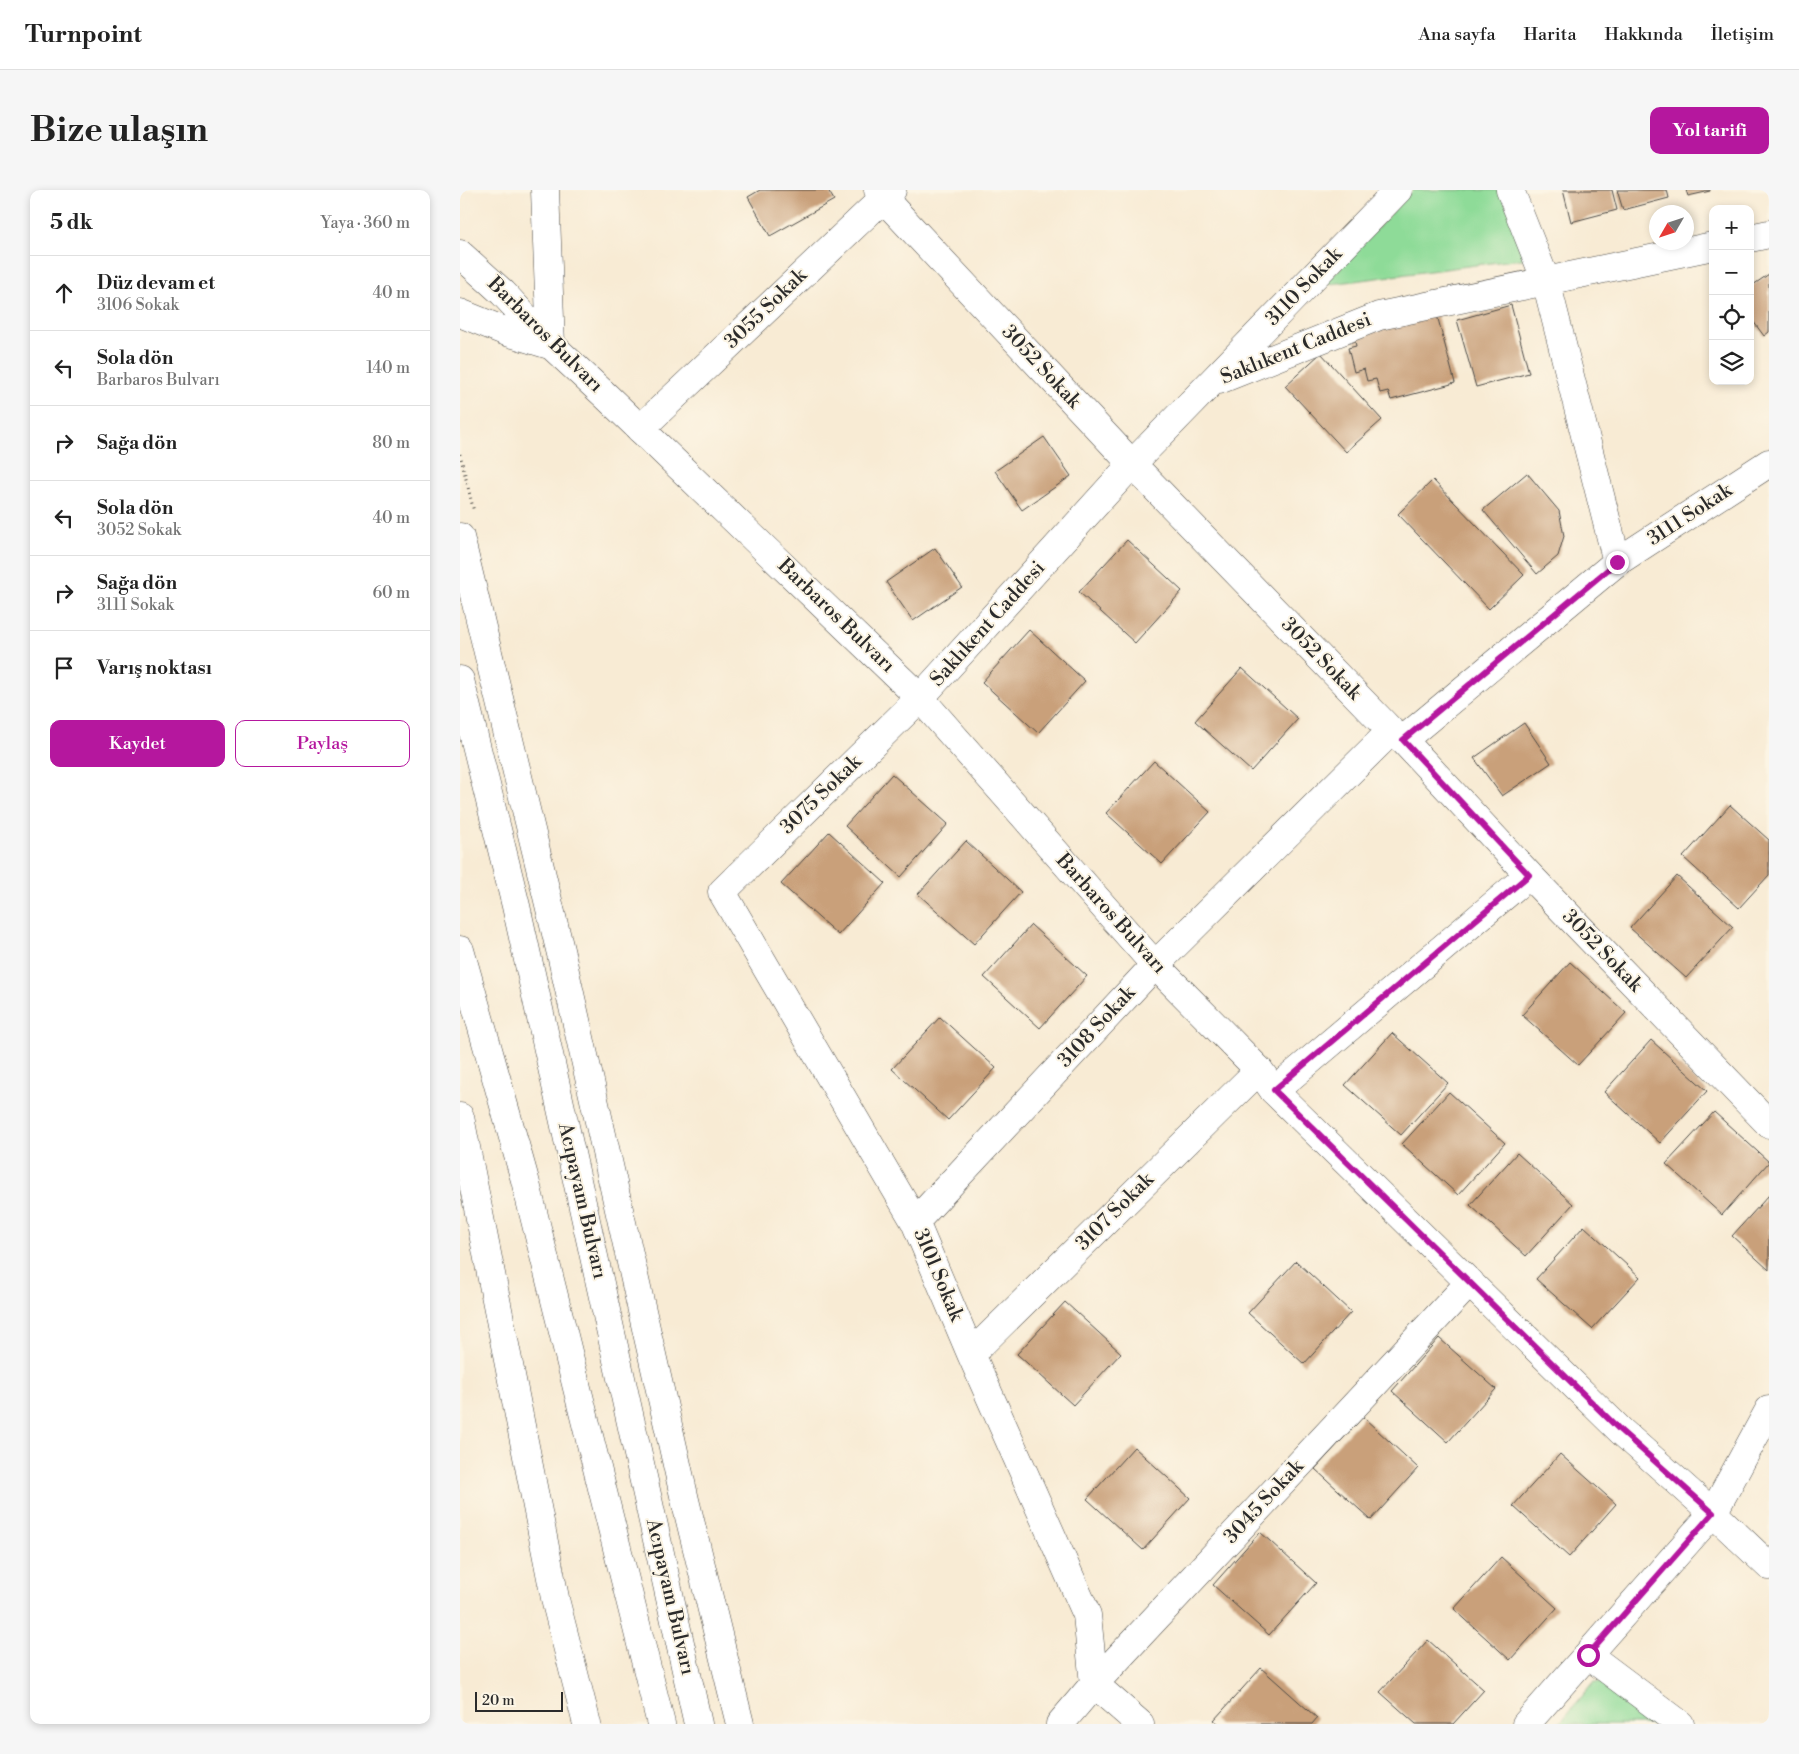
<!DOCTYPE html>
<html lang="tr">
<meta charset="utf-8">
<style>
:root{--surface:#fff;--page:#f6f6f6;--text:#222;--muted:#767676;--line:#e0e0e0;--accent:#b5179e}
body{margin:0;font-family:"Libre Bodoni",serif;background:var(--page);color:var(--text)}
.controls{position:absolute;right:15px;top:15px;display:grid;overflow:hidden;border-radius:10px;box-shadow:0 2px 8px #0003}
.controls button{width:45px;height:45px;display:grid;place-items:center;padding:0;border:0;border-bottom:1px solid var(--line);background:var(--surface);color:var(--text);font:25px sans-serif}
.compass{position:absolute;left:1189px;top:15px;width:45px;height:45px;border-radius:50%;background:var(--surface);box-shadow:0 2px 8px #0003;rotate:231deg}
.scale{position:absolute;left:15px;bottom:12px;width:88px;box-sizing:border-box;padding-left:5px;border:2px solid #2b2b2b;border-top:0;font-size:14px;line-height:18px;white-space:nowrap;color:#2b2b2b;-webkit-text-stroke:4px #fcf5e5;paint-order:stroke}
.stop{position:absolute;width:15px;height:15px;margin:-11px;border:4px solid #b5179e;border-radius:50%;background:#fff}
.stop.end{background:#b5179e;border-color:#fff;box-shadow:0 1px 5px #0008}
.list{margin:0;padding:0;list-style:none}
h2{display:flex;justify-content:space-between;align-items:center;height:65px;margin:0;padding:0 20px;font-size:21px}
h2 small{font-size:16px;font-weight:400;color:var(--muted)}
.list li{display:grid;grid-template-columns:32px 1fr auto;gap:15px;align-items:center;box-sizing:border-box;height:75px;padding:0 20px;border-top:1px solid var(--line)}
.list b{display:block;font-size:19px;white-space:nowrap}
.list p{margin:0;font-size:16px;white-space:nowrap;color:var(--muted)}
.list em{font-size:16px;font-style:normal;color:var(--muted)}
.actions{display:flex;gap:10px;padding:15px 20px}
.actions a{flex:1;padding:11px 0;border:1px solid var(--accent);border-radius:10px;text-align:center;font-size:18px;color:var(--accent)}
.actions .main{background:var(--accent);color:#fff}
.icon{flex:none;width:28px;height:28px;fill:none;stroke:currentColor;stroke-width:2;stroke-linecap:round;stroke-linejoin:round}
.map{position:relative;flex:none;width:1309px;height:1534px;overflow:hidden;border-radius:10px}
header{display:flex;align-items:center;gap:30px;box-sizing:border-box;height:70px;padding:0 25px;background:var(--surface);border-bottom:1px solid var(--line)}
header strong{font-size:24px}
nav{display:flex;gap:28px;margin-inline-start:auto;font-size:18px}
.intro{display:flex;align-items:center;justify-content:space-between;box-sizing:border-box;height:120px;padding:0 30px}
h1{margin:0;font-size:35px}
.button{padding:12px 22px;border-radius:10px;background:var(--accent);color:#fff;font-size:18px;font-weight:700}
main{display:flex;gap:30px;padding:0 30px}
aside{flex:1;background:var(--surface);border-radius:10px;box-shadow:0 2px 8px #0003}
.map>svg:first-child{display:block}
</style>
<header>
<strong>Turnpoint</strong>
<nav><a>Ana sayfa</a><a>Harita</a><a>Hakkında</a><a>İletişim</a></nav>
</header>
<div class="intro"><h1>Bize ulaşın</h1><a class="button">Yol tarifi</a></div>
<main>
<aside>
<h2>5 dk<small>Yaya · 360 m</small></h2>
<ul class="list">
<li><svg class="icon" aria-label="ahead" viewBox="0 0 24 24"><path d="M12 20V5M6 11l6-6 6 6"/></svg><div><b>Düz devam et</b><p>3106 Sokak</p></div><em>40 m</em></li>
<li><svg class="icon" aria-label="left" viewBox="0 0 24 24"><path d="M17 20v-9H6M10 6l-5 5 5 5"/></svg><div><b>Sola dön</b><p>Barbaros Bulvarı</p></div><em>140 m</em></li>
<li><svg class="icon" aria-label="right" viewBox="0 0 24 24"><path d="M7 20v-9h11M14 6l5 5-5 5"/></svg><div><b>Sağa dön</b></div><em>80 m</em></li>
<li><svg class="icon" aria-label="left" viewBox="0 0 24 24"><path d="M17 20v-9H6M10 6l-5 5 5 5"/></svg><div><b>Sola dön</b><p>3052 Sokak</p></div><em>40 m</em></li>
<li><svg class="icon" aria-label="right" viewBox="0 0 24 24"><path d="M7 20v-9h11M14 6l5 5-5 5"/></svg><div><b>Sağa dön</b><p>3111 Sokak</p></div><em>60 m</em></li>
<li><svg class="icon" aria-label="arrive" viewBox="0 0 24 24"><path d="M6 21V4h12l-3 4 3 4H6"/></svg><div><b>Varış noktası</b></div></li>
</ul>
<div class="actions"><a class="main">Kaydet</a><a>Paylaş</a></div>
</aside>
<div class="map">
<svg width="1309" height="1534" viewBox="0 0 1309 1534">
<rect width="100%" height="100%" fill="#fcf5e5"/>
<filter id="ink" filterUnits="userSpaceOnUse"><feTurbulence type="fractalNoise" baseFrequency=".02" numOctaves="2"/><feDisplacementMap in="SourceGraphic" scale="10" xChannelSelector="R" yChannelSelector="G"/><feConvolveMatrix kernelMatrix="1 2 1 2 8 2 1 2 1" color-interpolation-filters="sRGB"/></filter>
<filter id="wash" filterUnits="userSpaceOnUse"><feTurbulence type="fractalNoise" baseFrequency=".0096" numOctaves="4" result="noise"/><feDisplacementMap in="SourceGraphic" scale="20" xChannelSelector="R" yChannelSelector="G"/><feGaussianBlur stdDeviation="1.12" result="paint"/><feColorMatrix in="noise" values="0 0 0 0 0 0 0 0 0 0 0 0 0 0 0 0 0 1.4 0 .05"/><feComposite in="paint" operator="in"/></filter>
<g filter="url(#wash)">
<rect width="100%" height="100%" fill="#f8ebd4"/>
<path fill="#8edb98" stroke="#5c8362" d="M953 0H1040L1069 68 864 95Z
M1134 1492H1147L1215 1534H1099Z"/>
<g id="blocks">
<path fill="#c9a07a" d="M300 0H368L374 10 310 46 288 7Z
M1103 0H1152L1157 20 1111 32Z
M1157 0H1207L1209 8 1163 20Z
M1226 0H1250V1L1228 6Z
M1309 84V142L1304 146 1290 127V97Z
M1051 115 1069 183 1016 197 997 130Z
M977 125 995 193 931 210 928 201 920 203 916 189 907 191 904 179 894 182 888 158 896 156 894 147Z
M861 163 922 230 886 262 825 196Z
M584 247 611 286 562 320 535 281Z
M1067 283 1099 321 1104 346 1098 366 1077 384 1023 320Z
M973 290 1064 385 1029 419 938 324Z
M667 350 722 401 675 453 619 402Z
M475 358 502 397 453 431 426 392Z
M569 440 625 491 578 543 522 492Z
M782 478 838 529 791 581 735 531Z
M1064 533 1091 573 1042 606 1014 568Z
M694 571 750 622 702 674 646 623Z
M432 584 488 634 441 687 385 636Z
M1270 615 1309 650V685L1279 718 1223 667Z
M369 642 425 693 378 745 321 694Z
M506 651 561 702 514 754 458 704Z
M1217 686 1273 737 1226 788 1170 738Z
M571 735 627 786 580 838 524 787Z
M1110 772 1166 823 1118 875 1062 825Z
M480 827 536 878 488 930 432 879Z
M932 843 988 893 941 945 885 895Z
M1191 850 1247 901 1200 953 1144 902Z
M989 902 1045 953 998 1005 942 954Z
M1254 922 1309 972 1262 1025 1206 974Z
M1057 963 1113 1014 1066 1066 1010 1015Z
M1309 1005V1080L1272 1046Z
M1124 1036 1180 1087 1132 1139 1076 1089Z
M836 1071 891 1122 844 1174 788 1123Z
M605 1112 661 1163 613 1215 557 1164Z
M979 1148 1036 1199 988 1252 932 1201Z
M903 1227 958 1278 911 1330 855 1279Z
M674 1257 730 1308 683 1360 627 1309Z
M1100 1264 1156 1314 1109 1367 1053 1316Z
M800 1342 856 1393 809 1445 753 1395Z
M1041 1367 1097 1418 1050 1470 994 1419Z
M968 1450 1024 1500 993 1534H956L920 1502Z
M801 1478 857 1528 852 1534H759L754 1530Z"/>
</g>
</g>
<g filter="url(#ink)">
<use href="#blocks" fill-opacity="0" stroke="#4a4844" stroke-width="1"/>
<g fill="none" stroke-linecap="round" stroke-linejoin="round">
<defs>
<path id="street" d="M418 0 423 8 672 274 931 541 943 550 1069 685 1309 934
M1050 0 1086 91 1157 372
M1290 48 1309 44
M759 190 919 126 1253 56
M180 239 432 0
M943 550 1157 372 1309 273
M814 901 1069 685
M455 1032 695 775 931 541
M511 1164 799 880
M1128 1465 1220 1534
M634 1494 627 1425 511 1164 455 1032 262 702 460 508 672 274 938 0
M634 1494 680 1534
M600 1534 634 1494 1010 1092
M1066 1534 1253 1323 1309 1220"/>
<path id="secondary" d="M85 0 91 155
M0 64 43 103 91 155 147 207 460 508 695 775 799 880 814 901 1161 1241 1253 1323 1309 1376
M0 123 47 142 89 155"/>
<path id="primary" d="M0 347 101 764 225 1310 280 1534
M0 490 56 716 238 1534
M0 760 65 990 201 1534
M0 927 96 1413 127 1534"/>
</defs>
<use href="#street" stroke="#4a4844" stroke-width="29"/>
<use href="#secondary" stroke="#4a4844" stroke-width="29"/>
<use href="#primary" stroke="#4a4844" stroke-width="29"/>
<path stroke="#4a4844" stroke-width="3" stroke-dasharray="1 4" stroke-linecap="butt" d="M0 264 14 322"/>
<use href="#street" stroke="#fff" stroke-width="28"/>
<use href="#secondary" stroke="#fff" stroke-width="28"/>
<use href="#primary" stroke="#fff" stroke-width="28"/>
</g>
</g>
<g fill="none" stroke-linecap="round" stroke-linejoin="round" filter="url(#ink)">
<path stroke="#b5179e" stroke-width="6" d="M1128 1465 1253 1323 1161 1241 814 900 1069 685 943 550 1157 372"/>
</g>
<g text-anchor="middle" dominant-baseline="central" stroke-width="4" stroke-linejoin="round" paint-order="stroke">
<g font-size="20" fill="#2b2b2b" stroke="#fcf5e5">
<text transform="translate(844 97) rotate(-46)">3110 Sokak</text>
<text transform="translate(306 119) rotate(-44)">3055 Sokak</text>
<text transform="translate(85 145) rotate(45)">Barbaros Bulvarı</text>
<text transform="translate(836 159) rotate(-22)">Saklıkent Caddesi</text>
<text transform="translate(581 177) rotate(47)">3052 Sokak</text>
<text transform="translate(1230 325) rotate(-33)">3111 Sokak</text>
<text transform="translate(376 426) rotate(44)">Barbaros Bulvarı</text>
<text transform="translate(528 434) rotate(-48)">Saklıkent Caddesi</text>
<text transform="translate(861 469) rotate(46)">3052 Sokak</text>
<text transform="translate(361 605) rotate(-44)">3075 Sokak</text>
<text transform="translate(651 724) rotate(48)">Barbaros Bulvarı</text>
<text transform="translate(1142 761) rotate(46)">3052 Sokak</text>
<text transform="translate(637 837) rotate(-47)">3108 Sokak</text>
<text transform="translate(122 1011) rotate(77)">Acıpayam Bulvarı</text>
<text transform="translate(655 1022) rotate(-45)">3107 Sokak</text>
<text transform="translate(478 1085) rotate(67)">3101 Sokak</text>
<text transform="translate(804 1312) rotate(-47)">3045 Sokak</text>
<text transform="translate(210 1407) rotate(77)">Acıpayam Bulvarı</text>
</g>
</g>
</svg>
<div class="controls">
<button>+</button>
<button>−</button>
<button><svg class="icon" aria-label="locate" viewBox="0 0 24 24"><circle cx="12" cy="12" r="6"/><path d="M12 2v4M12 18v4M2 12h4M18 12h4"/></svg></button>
<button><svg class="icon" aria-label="layers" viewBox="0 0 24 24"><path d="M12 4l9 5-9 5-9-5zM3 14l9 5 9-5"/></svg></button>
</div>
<svg class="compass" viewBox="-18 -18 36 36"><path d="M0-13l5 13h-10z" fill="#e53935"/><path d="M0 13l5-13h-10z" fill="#767676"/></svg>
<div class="scale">20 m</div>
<div class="stop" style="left:1128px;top:1465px"></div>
<div class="stop end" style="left:1157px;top:372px"></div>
</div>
</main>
